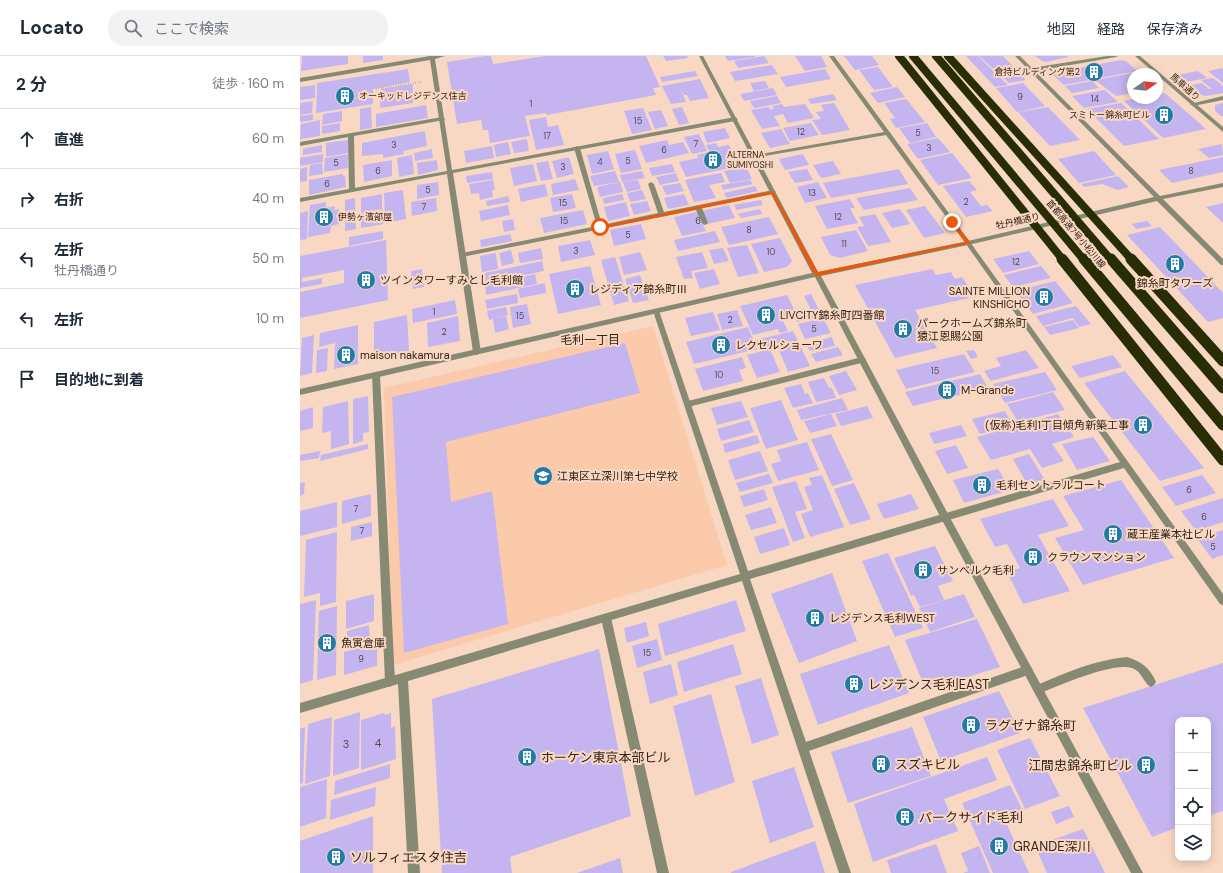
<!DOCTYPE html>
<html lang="ja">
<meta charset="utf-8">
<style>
:root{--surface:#fff;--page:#f2f2f3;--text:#1f2937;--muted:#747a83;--line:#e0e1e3}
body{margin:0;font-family:"DM Sans","Noto Sans JP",sans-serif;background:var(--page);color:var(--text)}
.controls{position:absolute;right:12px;bottom:12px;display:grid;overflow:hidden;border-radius:8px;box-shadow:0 2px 10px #0003}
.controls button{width:36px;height:36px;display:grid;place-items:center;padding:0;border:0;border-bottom:1px solid var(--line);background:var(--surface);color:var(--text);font:20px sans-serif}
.compass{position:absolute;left:827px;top:12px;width:36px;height:36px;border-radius:50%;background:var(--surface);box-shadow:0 2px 10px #0003;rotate:76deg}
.stop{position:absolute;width:12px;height:12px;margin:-9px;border:3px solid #ea580c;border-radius:50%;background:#fff}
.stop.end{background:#ea580c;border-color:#fff;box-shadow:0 1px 4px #0008}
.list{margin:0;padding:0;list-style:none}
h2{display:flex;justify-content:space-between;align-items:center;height:52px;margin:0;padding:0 16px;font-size:17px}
h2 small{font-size:13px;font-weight:400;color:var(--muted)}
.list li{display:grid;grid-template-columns:26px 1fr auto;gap:12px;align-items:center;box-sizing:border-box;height:60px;padding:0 16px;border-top:1px solid var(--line)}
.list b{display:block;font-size:15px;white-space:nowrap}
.list p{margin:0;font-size:13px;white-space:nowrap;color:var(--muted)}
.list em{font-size:13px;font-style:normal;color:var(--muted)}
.icon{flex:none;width:22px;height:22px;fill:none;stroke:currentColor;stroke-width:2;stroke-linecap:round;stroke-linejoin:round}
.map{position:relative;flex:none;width:923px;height:817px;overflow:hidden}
header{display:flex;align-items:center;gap:24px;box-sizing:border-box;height:56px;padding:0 20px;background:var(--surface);border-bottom:1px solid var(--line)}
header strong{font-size:19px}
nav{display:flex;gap:22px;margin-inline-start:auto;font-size:14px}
.search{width:280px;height:36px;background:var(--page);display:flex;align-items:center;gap:10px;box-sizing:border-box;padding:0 14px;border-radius:16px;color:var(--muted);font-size:15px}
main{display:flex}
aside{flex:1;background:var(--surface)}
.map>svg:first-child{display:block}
</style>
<header>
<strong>Locato</strong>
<div class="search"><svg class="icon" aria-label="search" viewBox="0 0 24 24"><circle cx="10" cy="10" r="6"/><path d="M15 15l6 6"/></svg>ここで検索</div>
<nav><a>地図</a><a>経路</a><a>保存済み</a></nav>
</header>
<main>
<aside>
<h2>2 分<small>徒歩 · 160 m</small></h2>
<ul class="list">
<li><svg class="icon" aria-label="ahead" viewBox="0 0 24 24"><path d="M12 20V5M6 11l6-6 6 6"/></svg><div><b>直進</b></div><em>60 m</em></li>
<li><svg class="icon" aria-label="right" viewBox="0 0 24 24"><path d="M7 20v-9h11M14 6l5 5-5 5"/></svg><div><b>右折</b></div><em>40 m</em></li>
<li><svg class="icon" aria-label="left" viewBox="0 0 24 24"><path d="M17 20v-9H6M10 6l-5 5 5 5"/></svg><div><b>左折</b><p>牡丹橋通り</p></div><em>50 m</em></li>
<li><svg class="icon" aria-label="left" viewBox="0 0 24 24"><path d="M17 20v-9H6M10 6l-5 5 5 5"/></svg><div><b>左折</b></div><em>10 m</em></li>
<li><svg class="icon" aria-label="arrive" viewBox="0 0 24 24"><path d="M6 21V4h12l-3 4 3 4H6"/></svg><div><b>目的地に到着</b></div></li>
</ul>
</aside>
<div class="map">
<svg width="923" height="817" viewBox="0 0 923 817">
<rect width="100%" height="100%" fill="#f8d8c3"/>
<path fill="#facaaa" d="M353 270 427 509 93 609 84 332Z"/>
<path fill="#c4b5f0" d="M2 0H48V8L1 15Z
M63 0H83V4L63 7Z
M185 0H191L193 8 245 0H346L360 31 353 32 356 39 247 59 246 57 225 60 230 80 190 87 188 74H183L181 64 157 68 147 6Z
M363 0H387L388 2 366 5Z
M425 0H455V1L428 5Z
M464 0 469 7 438 12 434 5Z
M495 0H521L527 11 505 15Z
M544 0H572L579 9 555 14Z
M666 0H678L708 29 695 31Z
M679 0H703L726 24 709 27Z
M735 0H768V1L746 6 742 5Z
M821 4 826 5 837 15 764 29 751 17Z
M472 9 478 18 435 25 430 16Z
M578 11 593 31 574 34 559 14Z
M922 12 923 13V27L908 15Z
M108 13 110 26 73 33V48L16 57 17 27Z
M525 13 531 23 486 31 480 21Z
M395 15 398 20 362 26 360 21Z
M898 15 907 22 881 27 872 20Z
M838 16 841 18H833V27L825 29 833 37 816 40 795 24Z
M913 22 923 30V37L906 40 892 37 884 30 902 27 909 33H912L901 24Z
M400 23 409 42 390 45 387 39H384L381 34 386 46 371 48 362 30Z
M465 25 469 32 454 35 450 27Z
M792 25 799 32 772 37 765 30Z
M723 27 745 50 717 56 696 32Z
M113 28V47L80 52 81 33Z
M15 29V42L0 44V31Z
M597 31 605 41 578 47 570 37Z
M473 32 477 39 444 45 440 38Z
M805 34 818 46 784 52 772 40Z
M865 37 906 73 863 82 824 45 839 42H857V39Z
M533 38 537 44 511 48 508 43Z
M477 40 481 47 454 52 450 45Z
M606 43 625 66 596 72 590 63 595 62 584 47Z
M13 45 12 57 0 59V47Z
M534 47 550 74 522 79 512 64 521 63 516 56 524 55 521 49Z
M821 47 859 83 824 90 787 53Z
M923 47V60H921L915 55V49Z
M482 48 484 51 505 48 514 62 488 67 483 58 474 60 480 70 462 73 451 54 468 51 470 53H474L472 50Z
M126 49 128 62 76 71V58Z
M71 51 72 72 60 74V53Z
M382 51 389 67 379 69 372 53Z
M748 51 780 84 750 90 718 56Z
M343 52 352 74 332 78 324 55Z
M361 54 368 70 355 73 348 56Z
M42 55V65L22 69 23 58Z
M13 58V64L0 66V60Z
M246 61 248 71 258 69 264 89 236 94 229 64Z
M20 64V80L0 83 1 68Z
M40 67V75L22 78V70Z
M511 67 519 79 490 85 483 72Z
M627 67 636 81 610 87 599 72Z
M425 72 430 82 407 87 403 76Z
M481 73 490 88 470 92 461 77Z
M125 75 127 90 103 95 104 98 83 102V98L62 100V87Z
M399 78 407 95 392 98 384 81Z
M638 82 650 96 618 103 607 88Z
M227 83 229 95 214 97 211 86Z
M48 84V97L26 101V87Z
M367 84 369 89 383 86 389 97 346 107 339 90Z
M208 86 211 98 196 101 194 89Z
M416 87 418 91 429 89 440 110 386 121 379 106 398 102 397 99 410 96 406 89Z
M922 88 923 99 909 102 898 93Z
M22 89V96L3 99V93Z
M192 90 194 102 166 107 164 95Z
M132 93 133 102 115 105 114 97Z
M335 94 342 113 321 117 315 98Z
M308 95 314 113 292 118 287 99Z
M794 95 816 119 779 127 758 103Z
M652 97 672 122 638 129 620 104Z
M23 98V106L0 110V102Z
M48 98V112L24 116 25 102Z
M503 98 509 109 485 114 479 103Z
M112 99 114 118 99 121 97 102Z
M269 101 274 118 257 122 252 105Z
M923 101V116L872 127 859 114Z
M92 104V120L64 126 63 109Z
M137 104 138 114 118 119 117 107Z
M248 105 253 123 241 125 236 107Z
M533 105 541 118 521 122 513 109Z
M22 107 23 118 9 120 10 109Z
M233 108 237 125 214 130 210 112Z
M372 108 375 116 352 120 349 112Z
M7 111V125L0 126V113Z
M446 111 452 123 430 127 424 115Z
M507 113 513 124 495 127 488 116Z
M599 113 608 128 531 142 523 127Z
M315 115 319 126 294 130 290 120Z
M342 115 345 122 322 126 320 119Z
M192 116 193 123 167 127 166 120Z
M376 117 379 125 360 129 356 121Z
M421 117 425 126 409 129 416 142 394 146 385 124Z
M43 118V120H45L46 131 9 139V124Z
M818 120 829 131 818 134 802 128 784 131 781 128Z
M275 123 279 134 253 139 251 128Z
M193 124 195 134H192L193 141 180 144 179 137 171 138 169 128Z
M338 124 341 133 327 136 323 126Z
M450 124 453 128 423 134 421 129Z
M669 125 677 134 670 136 681 150 687 149 693 155 666 161 643 130Z
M138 126 139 139 117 143V129Z
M320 126 323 136 300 141 297 131Z
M518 126 527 142 505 147 497 131Z
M380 127 384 135 366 139 362 130Z
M245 128 248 140 221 146 218 133Z
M455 130 458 135 427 142 424 137Z
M610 132 618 144 564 154 556 142Z
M103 134 106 163 85 167 84 137Z
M342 134 346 143 330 146 327 137Z
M82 138V153L61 157V142Z
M272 138 276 152 253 156 250 142Z
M322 138 324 144 304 148 303 142Z
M384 138 389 149 368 153 364 142Z
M208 140 210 146 187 150 186 145Z
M55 142 56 173 45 175V144Z
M136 142 137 155 112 160 111 146Z
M550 143 555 152H550L558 167 527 173 515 150Z
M461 144 463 149 436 154 434 149Z
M347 145 351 155 334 159 330 148Z
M26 146V152L35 150 34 154 39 153V168L31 170 30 177 8 181 10 149Z
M326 146 330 160 308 165 304 151Z
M923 147V167L906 151Z
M208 149 210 159 181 165 179 155Z
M429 149 435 162 403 169 406 175 382 180 374 161Z
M625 150 630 157 645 177 624 182 606 154Z
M460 153 462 158 441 162 438 158Z
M600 153 610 168 592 172 582 157Z
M83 154 84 168 61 172V158Z
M283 154 287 168 244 177 240 162Z
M8 155 7 183 0 184V157Z
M575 158 591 186 568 190 557 171 564 170 559 161Z
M469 161 478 178 429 189 421 171Z
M213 163 215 174 204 176 202 165Z
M847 165 852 170 836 173 832 168Z
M341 168 346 183 314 190 310 174Z
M860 171 923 237V262L908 266 827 179Z
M556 174 568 195 540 202 530 199 521 181Z
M83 175V183L49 190V181Z
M415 175 420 186 378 195 374 184Z
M210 178 212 185 181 191 180 184Z
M480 182 492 205 487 211 464 216 451 188Z
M86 184 88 244 0 262V236L44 227V214L2 222V226L22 222V228L0 232V200Z
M290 184 295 199 261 206 258 190Z
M447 189 459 217 438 221 427 192Z
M241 192 243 203 220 207 218 197Z
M423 192 429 205 414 208 409 194Z
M211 194 214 207 202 210 199 197Z
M729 195 739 208 703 217 693 203Z
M340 196 347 214 324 219 319 201Z
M402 196 408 212 391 215 393 222 384 223 376 201Z
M196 197 198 213 182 216 180 200Z
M315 201 329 245 314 249 301 204Z
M242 205 244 215 186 227 185 217Z
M290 210 301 249 258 258 249 218Z
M741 210 751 222 713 231 704 219Z
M122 213 124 231 113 233 111 215Z
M414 213 420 228 400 233 394 217Z
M632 213 636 219 651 216 655 223 662 221 670 233 664 235 669 242 615 254 637 292 595 302 555 229Z
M235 218 237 228 186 239 185 229Z
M340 219 349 244 333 247 325 223Z
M755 225 773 247 733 258 715 235Z
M245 227 246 237 220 242 218 233Z
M217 238 218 247 187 253 185 244Z
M511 238 522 260 497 266 494 261 512 256 504 240Z
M487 239 496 257 481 261 488 275 480 277 478 273 453 279 440 250Z
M155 244 157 258 113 267 112 253Z
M227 248 231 268 213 272 210 251Z
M776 250 791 268 779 271 773 262 743 270 736 260Z
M206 251 208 259 189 264 187 255Z
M437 254 443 270 422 274 417 258Z
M413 256 420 274 391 280 385 262Z
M107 259 109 295 74 302V266Z
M158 260 160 285 128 291 127 267Z
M206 260 209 273 195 277 193 263Z
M523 262 531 277 505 283 498 268Z
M773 264 779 272 750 279 744 271Z
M58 269V308L34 313 35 287 19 291 20 277Z
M448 271 457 293 394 308 386 286Z
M493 275 510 310 488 316 477 289 460 293 456 284Z
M14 279 12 317 0 320 2 282Z
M532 281 535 290 510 295 505 288Z
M325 287 340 337 146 386 151 446 192 435 208 568 104 597 92 341Z
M538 291 543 299 516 306 511 298Z
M28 292 27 315 16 317 17 294Z
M470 293 480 316 457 322 447 299Z
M674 294 678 301 671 303 666 295Z
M726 294 739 312 691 325 684 315 701 310 696 302Z
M664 298 675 316 606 333 596 314Z
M813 299 822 311 780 322 771 310Z
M442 301 446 312 439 314 443 325 403 335 395 313Z
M546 315 557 334 539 339 529 320Z
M825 315 904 412 860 425 784 327Z
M745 316 757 334 705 347 693 328Z
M680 318 688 332 613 350 605 336Z
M524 322 529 332H532L536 342 516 346 508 326Z
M501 328 505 338 508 337 513 347 493 352 484 332Z
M753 336 765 354 718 366 707 348Z
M68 340 69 376 63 377V385L53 388V343Z
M542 342 548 354 501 364 497 354Z
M481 344 498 384 466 393 450 352Z
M48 345 49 388 31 393V375L22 377 23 351Z
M441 345 448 361 417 369 411 352Z
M567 350 573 362 541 370 535 358Z
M13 351V372L0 375V355Z
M705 355 713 369 680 378 672 363Z
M531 358 537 370 510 377 504 365Z
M758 358 774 381 752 388 764 405 742 412 730 393 691 404 677 381Z
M449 364 454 376 421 385 417 373Z
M661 369 667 380 634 388 629 377Z
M531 378 553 424 532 430 511 383Z
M457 379 460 387 425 397 423 388Z
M793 381 810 405 777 414 762 388Z
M507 386 519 414 478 425 471 408 481 405 477 394Z
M68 388V393L20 405 21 399Z
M656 389 668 412 647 418 635 395Z
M20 395 19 402 0 405V399Z
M460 395 468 415 435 424 428 404Z
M729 398 745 424 727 428 713 403Z
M698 413 711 434 664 447 653 424Z
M469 418 473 427 440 436 436 427Z
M522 419 544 471 510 481 501 458 513 454 504 431 512 429 509 422Z
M902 419 916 437 876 450 862 431Z
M821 424 874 502 783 529 755 482 784 474 763 440Z
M496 425 507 453 495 456 505 482 493 486 472 431Z
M5 426 4 438 0 440V427Z
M554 427 571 463 550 469 534 433Z
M464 433 468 444 444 451 440 440Z
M71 438V460L42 468V445Z
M611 438 619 453 584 463 577 448Z
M923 442V466L896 475 881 455Z
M753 443 769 470 738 479 770 535 723 548 707 516 720 512 707 488 695 491 680 463Z
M37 446V471L0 480V455Z
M471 451 477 467 451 474 445 459Z
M72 466V480L51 485V471Z
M484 472 490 489 460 498 454 481Z
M923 474V499L912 503 897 482Z
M37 476 36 546 20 550V537L4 541 6 484Z
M635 490 653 525 638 530 644 544 620 551 614 539 611 540 594 502Z
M588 497 623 572 595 581 562 505Z
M532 517 557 585 499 607 471 538Z
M74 538V565L46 573V545Z
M664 538 675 561 630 576 619 552Z
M16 544 13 624 0 628V548Z
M436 544 446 575 365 600 358 568Z
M37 550 36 619 17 624 19 555Z
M677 563 700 611 626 634 605 584Z
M346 566 349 580 327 587 324 572Z
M69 569 70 586 47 593V575Z
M357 583 362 604 337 612 332 590Z
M77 587V610L44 619V596Z
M433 588 442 618 384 636 377 606Z
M589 589 609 637 518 669 500 618Z
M299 593 331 760 210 801 212 817H142L132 643Z
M923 607V755L908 760V664H878V771L852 781 783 652Z
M371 608 378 639 350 648 343 616Z
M461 622 479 679 452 688 435 630Z
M699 635 720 677 641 705 623 661Z
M411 638 435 726 395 740 373 650Z
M60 656 59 712 33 720 34 664Z
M84 657 85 659 91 657V672L95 670 96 703 61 714V664Z
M32 661 30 720 5 728 8 668Z
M5 671 3 727 0 728V673Z
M612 671 631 720 548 747 531 696Z
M730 682 760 740 725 753 697 694Z
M687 701 697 724 644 743 658 775 573 806 554 748Z
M90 708V722L34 739 35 725Z
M494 711 514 771 470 787 452 725Z
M27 723 26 762 0 771V731Z
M710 729 724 757 705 764 729 817H693L662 747Z
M76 731 75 750 30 764 31 744Z
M769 750 774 761 756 768 751 756Z
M73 760V817H0V785Z
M783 773 805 817H747L735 790Z
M515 785 525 817H431V816Z
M636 788 647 817H591L587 804Z
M679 790 690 817H663L668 815 661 797Z
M320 802 323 817H277Z"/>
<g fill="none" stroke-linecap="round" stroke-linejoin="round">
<path stroke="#ac917f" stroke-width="2" stroke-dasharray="0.5 2" stroke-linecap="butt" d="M76 33 121 26"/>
<path fill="#868a73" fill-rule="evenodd" d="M142 61 145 63 144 64 54 80 55 134 52 136 49 134 48 81 0 90V86Z
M277 90 280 92 302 169 358 157 348 128 351 126 354 128 364 156 473 134 476 136 473 138 402 152 408 167 405 169 402 167 396 154 162 201H160L159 199 162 197 297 170 274 92Z
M562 301 565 302 566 304 565 306 388 351 384 348 388 345Z
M76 316 80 319 95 626 93 629 90 631 87 629 85 626 72 319Z
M306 558 309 559 311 562 369 817H357L301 562 303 559Z
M827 601C841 605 850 612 856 626L854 629 851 631C843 627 842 615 832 612 811 606 759 630 738 638L735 636 733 633 735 630C764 617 795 604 827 601Z
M728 609 731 611 733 614 731 617 728 619 503 697 499 696 498 692 499 688 503 687Z"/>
<path fill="#868a73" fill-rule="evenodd" d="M130 0H145L135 3 152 114 435 61 438 63 435 65 153 117 181 296 177 299 173 296 147 118 0 146V142L147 115 130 4 0 26V22Z
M529 0H534L670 186 923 538V549L920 548 824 412 450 523 551 817H539L442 525 108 625 120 817H108L98 628 0 657V647L440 518 353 255 354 253H358L359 255 448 515 820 406 666 188 586 79 453 102V100L455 99 584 76Z
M807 0H818L816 1 731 16 728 14 731 12Z
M923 40V44L893 50 890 48Z"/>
<path fill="#868a73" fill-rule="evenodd" d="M399 0H403L518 216 668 185 854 141 715 0H720L860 140 923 127V131L863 143 923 203V209H921L857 145 668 189 521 220 648 458 843 817H831L642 464 515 221 0 339V333L512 217Z
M835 0H840L923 71V76Z"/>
<path stroke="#282d03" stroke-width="8" d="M599 0 763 204
M613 0 784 204
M636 0 811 204
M648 0 832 204"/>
<path stroke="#282d03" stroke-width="11" d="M762 203 923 404
M784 203 923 369
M811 203 923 332
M831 203 923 305"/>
</g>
<path fill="#ea580c" d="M473 135 518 216 665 186 650 166 652 164 671 187 517 220 514 218 472 138 300 173 297 171Z"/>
<defs>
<symbol id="building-disc" viewBox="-11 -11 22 22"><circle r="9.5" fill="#1f7ba9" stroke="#f8d8c3"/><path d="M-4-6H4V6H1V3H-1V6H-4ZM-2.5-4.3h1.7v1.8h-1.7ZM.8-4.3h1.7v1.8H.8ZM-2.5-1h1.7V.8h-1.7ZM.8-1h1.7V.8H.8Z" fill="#fff"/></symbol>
<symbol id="school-disc" viewBox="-11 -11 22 22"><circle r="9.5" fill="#1f7ba9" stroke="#f8d8c3"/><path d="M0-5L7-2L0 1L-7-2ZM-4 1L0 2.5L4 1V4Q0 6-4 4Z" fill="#fff"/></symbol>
</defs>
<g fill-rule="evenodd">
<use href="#building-disc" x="783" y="5" width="22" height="22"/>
<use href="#building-disc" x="34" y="29" width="22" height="22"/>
<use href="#building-disc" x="853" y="48" width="22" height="22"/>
<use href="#building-disc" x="402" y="93" width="22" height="22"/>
<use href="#building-disc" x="13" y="150" width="22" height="22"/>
<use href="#building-disc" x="864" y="197" width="22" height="22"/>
<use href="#building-disc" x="55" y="213" width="22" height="22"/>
<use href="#building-disc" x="264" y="222" width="22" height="22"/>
<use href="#building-disc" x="733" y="230" width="22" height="22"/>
<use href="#building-disc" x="455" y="248" width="22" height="22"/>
<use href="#building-disc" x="592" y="262" width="22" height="22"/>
<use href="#building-disc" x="410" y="278" width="22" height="22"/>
<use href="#building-disc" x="35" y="288" width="22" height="22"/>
<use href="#building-disc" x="636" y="323" width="22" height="22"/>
<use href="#building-disc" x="832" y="358" width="22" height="22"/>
<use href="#school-disc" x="232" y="409" width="22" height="22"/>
<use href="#building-disc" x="671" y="418" width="22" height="22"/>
<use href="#building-disc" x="802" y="467" width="22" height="22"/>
<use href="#building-disc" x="722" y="490" width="22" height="22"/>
<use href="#building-disc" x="612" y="503" width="22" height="22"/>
<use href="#building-disc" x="504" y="551" width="22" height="22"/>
<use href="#building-disc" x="16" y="576" width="22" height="22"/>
<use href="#building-disc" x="543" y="617" width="22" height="22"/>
<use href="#building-disc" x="660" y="658" width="22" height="22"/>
<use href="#building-disc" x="216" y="690" width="22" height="22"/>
<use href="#building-disc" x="570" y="697" width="22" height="22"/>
<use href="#building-disc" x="835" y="698" width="22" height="22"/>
<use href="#building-disc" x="594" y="750" width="22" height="22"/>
<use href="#building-disc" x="688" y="779" width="22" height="22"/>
<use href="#building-disc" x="25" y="790" width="22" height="22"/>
</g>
<g text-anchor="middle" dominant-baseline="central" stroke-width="4" stroke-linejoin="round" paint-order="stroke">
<g font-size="9" fill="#362315" stroke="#f8d8c3" text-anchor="start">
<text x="780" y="16" text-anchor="end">倉持ビルディング第2</text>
<text x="59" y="40">オーキッドレジデンス住吉</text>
<text x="850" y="59" text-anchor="end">スミトー錦糸町ビル</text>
<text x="427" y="99">ALTERNA<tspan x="427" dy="10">SUMIYOSHI</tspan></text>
<text x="38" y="161">伊勢ヶ濱部屋</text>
</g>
<g font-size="9" fill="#362315" stroke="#f8d8c3">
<text transform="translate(885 31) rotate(41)">馬車通り</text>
<text transform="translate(718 165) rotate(-13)">牡丹橋通り</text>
<text transform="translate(776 178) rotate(50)">首都高速7号小松川線</text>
</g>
<g font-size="9" fill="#5a484c">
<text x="720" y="41">9</text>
<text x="795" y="43">14</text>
<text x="231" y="48">1</text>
<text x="338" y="65">15</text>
<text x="501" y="76">12</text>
<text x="618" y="77">5</text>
<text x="247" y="80">17</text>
<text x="396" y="88">7</text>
<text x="94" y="89">3</text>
<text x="629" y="92">3</text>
<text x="364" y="94">6</text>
<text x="328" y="105">5</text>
<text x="300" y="106">4</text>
<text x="36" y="107">5</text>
<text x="263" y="111">3</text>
<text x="78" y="115">6</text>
<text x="891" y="115">8</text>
<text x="27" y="128">6</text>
<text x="128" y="134">5</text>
<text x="512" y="137">13</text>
<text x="666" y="146">2</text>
<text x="263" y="147">15</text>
<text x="124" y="151">7</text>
<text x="538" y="161">12</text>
<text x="264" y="165">15</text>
<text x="398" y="165">6</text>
<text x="449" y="174">8</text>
<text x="328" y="179">5</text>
<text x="544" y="188">11</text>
<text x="276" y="195">3</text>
<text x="471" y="196">10</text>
<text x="716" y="206">12</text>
<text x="134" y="256">1</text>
<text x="220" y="260">15</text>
<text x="430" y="264">2</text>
<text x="514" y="273">5</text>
<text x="144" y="276">2</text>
<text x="635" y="315">15</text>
<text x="419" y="319">10</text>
<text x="889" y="434">6</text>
<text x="56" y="453">7</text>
<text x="904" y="461">6</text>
<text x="62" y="475">7</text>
<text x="913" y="491">5</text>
<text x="347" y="597">15</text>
<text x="61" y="603">9</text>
</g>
<g font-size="11" fill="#362315" stroke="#f8d8c3" text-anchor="start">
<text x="80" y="224">ツインタワーすみとし毛利館</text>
<text x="875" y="227" text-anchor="middle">錦糸町タワーズ</text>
<text x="289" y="233">レジディア錦糸町Ⅲ</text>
<text x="730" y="235" text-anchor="end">SAINTE MILLION<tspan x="730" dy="13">KINSHICHO</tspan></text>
<text x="480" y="259">LIVCITY錦糸町四番館</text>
<text x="617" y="267">パークホームズ錦糸町<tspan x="617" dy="13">猿江恩賜公園</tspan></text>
<text x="435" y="289">レクセルショーワ</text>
<text x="60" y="299">maison nakamura</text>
<text x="661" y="334">M-Grande</text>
<text x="829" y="369" text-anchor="end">(仮称)毛利1丁目傾角新築工事</text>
<text x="257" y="420">江東区立深川第七中学校</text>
<text x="696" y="429">毛利セントラルコート</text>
<text x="827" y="478">蔵王産業本社ビル</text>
<text x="747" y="501">クラウンマンション</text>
<text x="637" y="514">サンベルク毛利</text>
<text x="529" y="562">レジデンス毛利WEST</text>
<text x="41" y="587">魚寅倉庫</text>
</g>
<g font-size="11" fill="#5a484c">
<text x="78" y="687">4</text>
<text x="46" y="688">3</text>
</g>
<g font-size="12" fill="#362315" stroke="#f8d8c3">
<text x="290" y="284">毛利一丁目</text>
</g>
<g font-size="13" fill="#362315" stroke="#f8d8c3" text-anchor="start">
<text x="568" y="628">レジデンス毛利EAST</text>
<text x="685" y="669">ラグゼナ錦糸町</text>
<text x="241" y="701">ホーケン東京本部ビル</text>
<text x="595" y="708">スズキビル</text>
<text x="832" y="709" text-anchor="end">江間忠錦糸町ビル</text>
<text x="619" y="761">パークサイド毛利</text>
<text x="713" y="790">GRANDE深川</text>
<text x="50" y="801">ソルフィエスタ住吉</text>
</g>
</g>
</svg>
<div class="controls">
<button>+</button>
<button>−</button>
<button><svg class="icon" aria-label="locate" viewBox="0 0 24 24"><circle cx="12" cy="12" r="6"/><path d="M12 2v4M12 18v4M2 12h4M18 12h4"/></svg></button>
<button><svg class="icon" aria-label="layers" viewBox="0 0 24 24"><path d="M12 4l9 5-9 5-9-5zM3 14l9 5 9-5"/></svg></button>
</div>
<svg class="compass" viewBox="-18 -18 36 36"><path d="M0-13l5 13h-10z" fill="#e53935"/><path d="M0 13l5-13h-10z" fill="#747a83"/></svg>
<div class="stop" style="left:300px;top:171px"></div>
<div class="stop end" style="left:652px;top:166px"></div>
</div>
</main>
